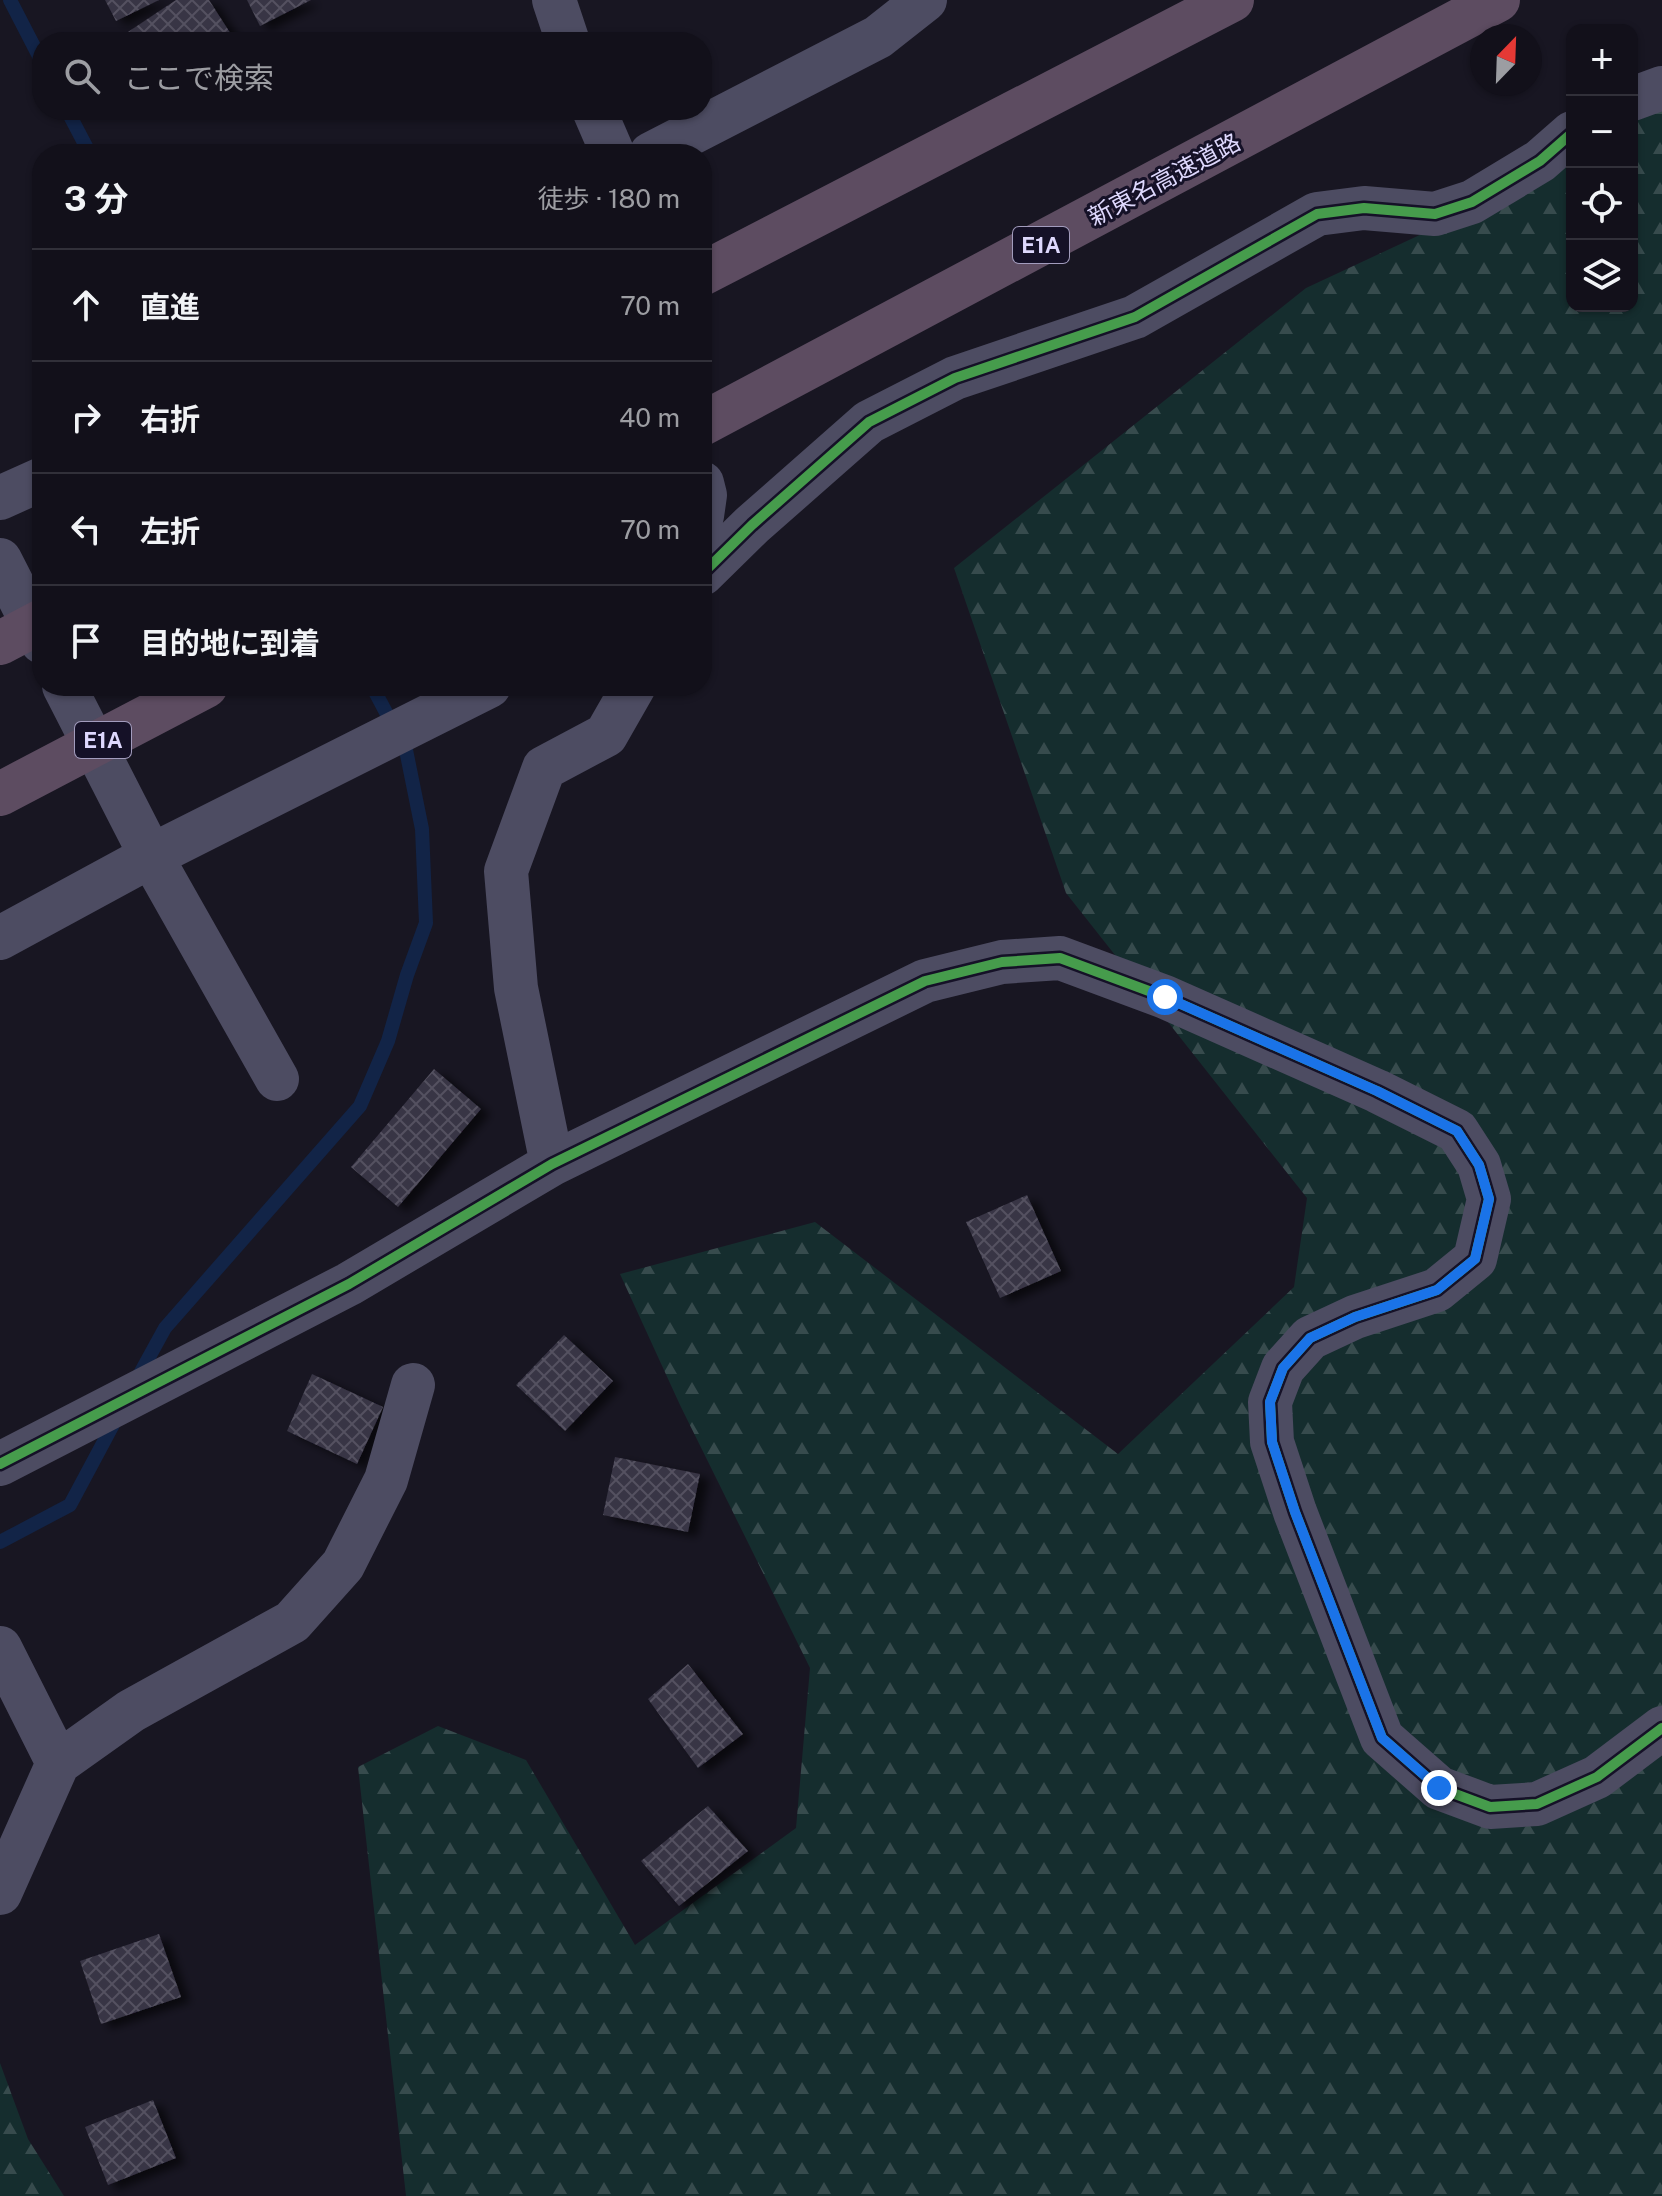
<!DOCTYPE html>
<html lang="ja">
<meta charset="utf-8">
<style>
:root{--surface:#12101a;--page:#1f1e27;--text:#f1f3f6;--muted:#9c9da2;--line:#313039}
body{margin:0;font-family:"Public Sans","Noto Sans JP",sans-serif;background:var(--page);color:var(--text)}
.controls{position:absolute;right:24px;top:24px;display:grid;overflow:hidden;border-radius:16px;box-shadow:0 2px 6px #0004}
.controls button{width:72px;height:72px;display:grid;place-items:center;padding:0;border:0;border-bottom:2px solid var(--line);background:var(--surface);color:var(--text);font:40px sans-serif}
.compass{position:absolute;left:1470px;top:24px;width:72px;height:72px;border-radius:50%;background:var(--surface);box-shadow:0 2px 6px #0004;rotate:23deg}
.stop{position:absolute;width:24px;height:24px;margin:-18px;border:6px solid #1a73e8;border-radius:50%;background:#fff}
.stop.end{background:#1a73e8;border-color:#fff;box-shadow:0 2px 8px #0008}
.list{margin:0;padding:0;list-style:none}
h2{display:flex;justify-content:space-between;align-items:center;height:104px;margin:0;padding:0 32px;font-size:34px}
h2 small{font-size:26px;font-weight:400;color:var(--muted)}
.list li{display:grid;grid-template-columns:52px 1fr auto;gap:24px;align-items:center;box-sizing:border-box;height:112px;padding:0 32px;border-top:2px solid var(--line)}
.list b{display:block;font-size:30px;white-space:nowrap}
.list em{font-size:26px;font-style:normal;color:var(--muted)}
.icon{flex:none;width:44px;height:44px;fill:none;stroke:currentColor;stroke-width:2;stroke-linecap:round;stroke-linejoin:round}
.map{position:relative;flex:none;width:1662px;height:2196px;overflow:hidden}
.search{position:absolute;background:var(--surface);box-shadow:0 2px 6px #0004;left:32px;top:32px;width:680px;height:88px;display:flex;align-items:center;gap:20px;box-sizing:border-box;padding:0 28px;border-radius:32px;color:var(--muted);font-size:30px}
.panel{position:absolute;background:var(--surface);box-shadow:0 2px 6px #0004;left:32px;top:144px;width:680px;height:552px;border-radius:32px}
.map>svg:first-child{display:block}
</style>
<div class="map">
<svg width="1662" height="2196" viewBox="0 0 1662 2196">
<defs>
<pattern id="forest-firs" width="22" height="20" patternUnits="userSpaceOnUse" patternTransform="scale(2)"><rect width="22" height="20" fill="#152d2e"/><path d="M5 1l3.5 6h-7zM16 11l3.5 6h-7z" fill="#374b4d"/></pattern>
<pattern id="building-cross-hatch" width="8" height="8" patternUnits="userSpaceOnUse" patternTransform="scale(2)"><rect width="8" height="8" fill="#373444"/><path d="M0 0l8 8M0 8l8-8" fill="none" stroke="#545160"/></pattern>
<filter id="shadow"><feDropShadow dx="9" dy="5" stdDeviation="4" flood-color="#0009"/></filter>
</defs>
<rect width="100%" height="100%" fill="#181622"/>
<path fill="url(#forest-firs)" d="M1662 85V2196H406L358 1767 438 1726 526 1760 635 1945 796 1828 810 1668 680 1405 620 1274 815 1222 1118 1454 1294 1287 1307 1198 1066 893 954 568 1306 288 1514 191 1572 150V306H1632V106Z
M0 2063 28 2139 64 2196H0Z"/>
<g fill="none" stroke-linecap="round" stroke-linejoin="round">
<path stroke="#122447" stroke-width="14" d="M10 0 42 62
M67 110 90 154
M137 1379 165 1328 360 1106 388 1041 407 975 426 923 422 829 406 750 372 686
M0 1542 70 1505 116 1419"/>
</g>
<path fill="url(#building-cross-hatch)" filter="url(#shadow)" d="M105 0H159L116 21Z
M176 0H209L236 42H113Z
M247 0H311L260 26Z
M434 1069 481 1109 398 1207 351 1167Z
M1027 1195 1061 1271 1000 1298 966 1222Z
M564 1335 613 1381 565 1431 516 1385Z
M312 1374 383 1407 357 1464 287 1431Z
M615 1457 700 1474 688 1532 603 1515Z
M688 1664 743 1734 698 1768 648 1699Z
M708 1806 748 1851 679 1906 641 1861Z
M159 1934 181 1997 101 2024 80 1961Z
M153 2100 176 2158 108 2185 85 2127Z"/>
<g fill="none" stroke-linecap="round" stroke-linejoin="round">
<path stroke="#4d4c62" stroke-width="44" d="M554 0 568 42
M1632 99 1662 88
M594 110 613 154
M651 154 878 37 925 0
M702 483 705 495 702 516
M0 498 42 479
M0 560 42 642
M702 574 752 525 869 422 955 378 1135 317 1317 214 1364 208 1435 214 1472 202 1540 161 1572 133
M64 686 151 856 277 1079
M0 938 151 856 489 686
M552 1164 516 988 506 871 544 768 606 735 634 686
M0 1464 349 1284 552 1164 925 981 1002 962 1060 958 1165 997 1377 1091 1457 1131 1479 1165 1489 1199 1475 1259 1437 1290 1355 1317 1310 1338 1283 1368 1270 1402 1272 1442 1295 1512 1382 1738 1439 1788 1490 1807 1537 1804 1597 1777 1662 1728
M0 1648 58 1763
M0 1893 58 1763 131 1711 292 1622 343 1565 386 1480 413 1385"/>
<path stroke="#5d4c61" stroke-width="44" d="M702 274 1232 0
M702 424 1498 0"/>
<path stroke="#5d4c61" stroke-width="44" d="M0 643 42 621
M0 794 206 686"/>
<defs>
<path id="cycleway" d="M702 574 752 525 869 422 955 378 1135 317 1317 214 1364 208 1435 214 1472 202 1540 161 1572 133
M0 1464 349 1284 552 1164 925 981 1002 962 1060 958 1165 997 1377 1091 1457 1131 1479 1165 1489 1199 1475 1259 1437 1290 1355 1317 1310 1338 1283 1368 1270 1402 1272 1442 1295 1512 1382 1738 1439 1788 1490 1807 1537 1804 1597 1777 1662 1728"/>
</defs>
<use href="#cycleway" stroke="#151127" stroke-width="15"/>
<use href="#cycleway" stroke="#469c4c" stroke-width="10"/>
</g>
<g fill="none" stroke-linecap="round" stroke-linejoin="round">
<path stroke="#1a73e8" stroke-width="10" d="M1165 997 1377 1091 1457 1131 1479 1165 1489 1199 1475 1259 1437 1290 1355 1317 1310 1338 1283 1368 1270 1402 1272 1442 1295 1512 1382 1738 1439 1788"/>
</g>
<g text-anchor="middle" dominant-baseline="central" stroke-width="6" stroke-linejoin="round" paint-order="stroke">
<g fill="#151127" stroke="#a29cbd" stroke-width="2">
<rect x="1013" y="227" width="56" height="36" rx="6"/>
<rect x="75" y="722" width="56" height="36" rx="6"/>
</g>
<g font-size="22" font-weight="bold" fill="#ded8fd">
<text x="1041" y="245">E1A</text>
<text x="103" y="740">E1A</text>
</g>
<g font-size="24" fill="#ded8fd" stroke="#151127">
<text transform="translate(1164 179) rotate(-28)">新東名高速道路</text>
</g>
</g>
</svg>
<div class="controls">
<button>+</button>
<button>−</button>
<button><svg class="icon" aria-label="locate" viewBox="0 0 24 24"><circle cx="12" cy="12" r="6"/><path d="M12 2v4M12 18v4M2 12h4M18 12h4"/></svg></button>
<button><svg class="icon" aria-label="layers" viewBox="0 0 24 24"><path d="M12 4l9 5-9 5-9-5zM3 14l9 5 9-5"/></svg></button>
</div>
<svg class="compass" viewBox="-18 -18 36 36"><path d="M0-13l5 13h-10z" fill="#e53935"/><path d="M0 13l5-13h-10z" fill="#9c9da2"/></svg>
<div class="stop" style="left:1165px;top:997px"></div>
<div class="stop end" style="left:1439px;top:1788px"></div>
<div class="search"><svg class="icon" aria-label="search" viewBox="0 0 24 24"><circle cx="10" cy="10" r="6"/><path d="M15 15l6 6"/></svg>ここで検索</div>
<section class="panel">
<h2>3 分<small>徒歩 · 180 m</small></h2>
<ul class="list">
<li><svg class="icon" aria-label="ahead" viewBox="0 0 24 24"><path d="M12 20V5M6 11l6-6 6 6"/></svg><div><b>直進</b></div><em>70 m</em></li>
<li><svg class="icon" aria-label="right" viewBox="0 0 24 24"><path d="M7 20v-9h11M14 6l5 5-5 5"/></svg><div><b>右折</b></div><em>40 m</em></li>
<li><svg class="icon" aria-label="left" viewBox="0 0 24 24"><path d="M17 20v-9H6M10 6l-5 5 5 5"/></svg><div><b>左折</b></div><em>70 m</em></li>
<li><svg class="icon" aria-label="arrive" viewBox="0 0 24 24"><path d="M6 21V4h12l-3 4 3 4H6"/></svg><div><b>目的地に到着</b></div></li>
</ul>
</section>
</div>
